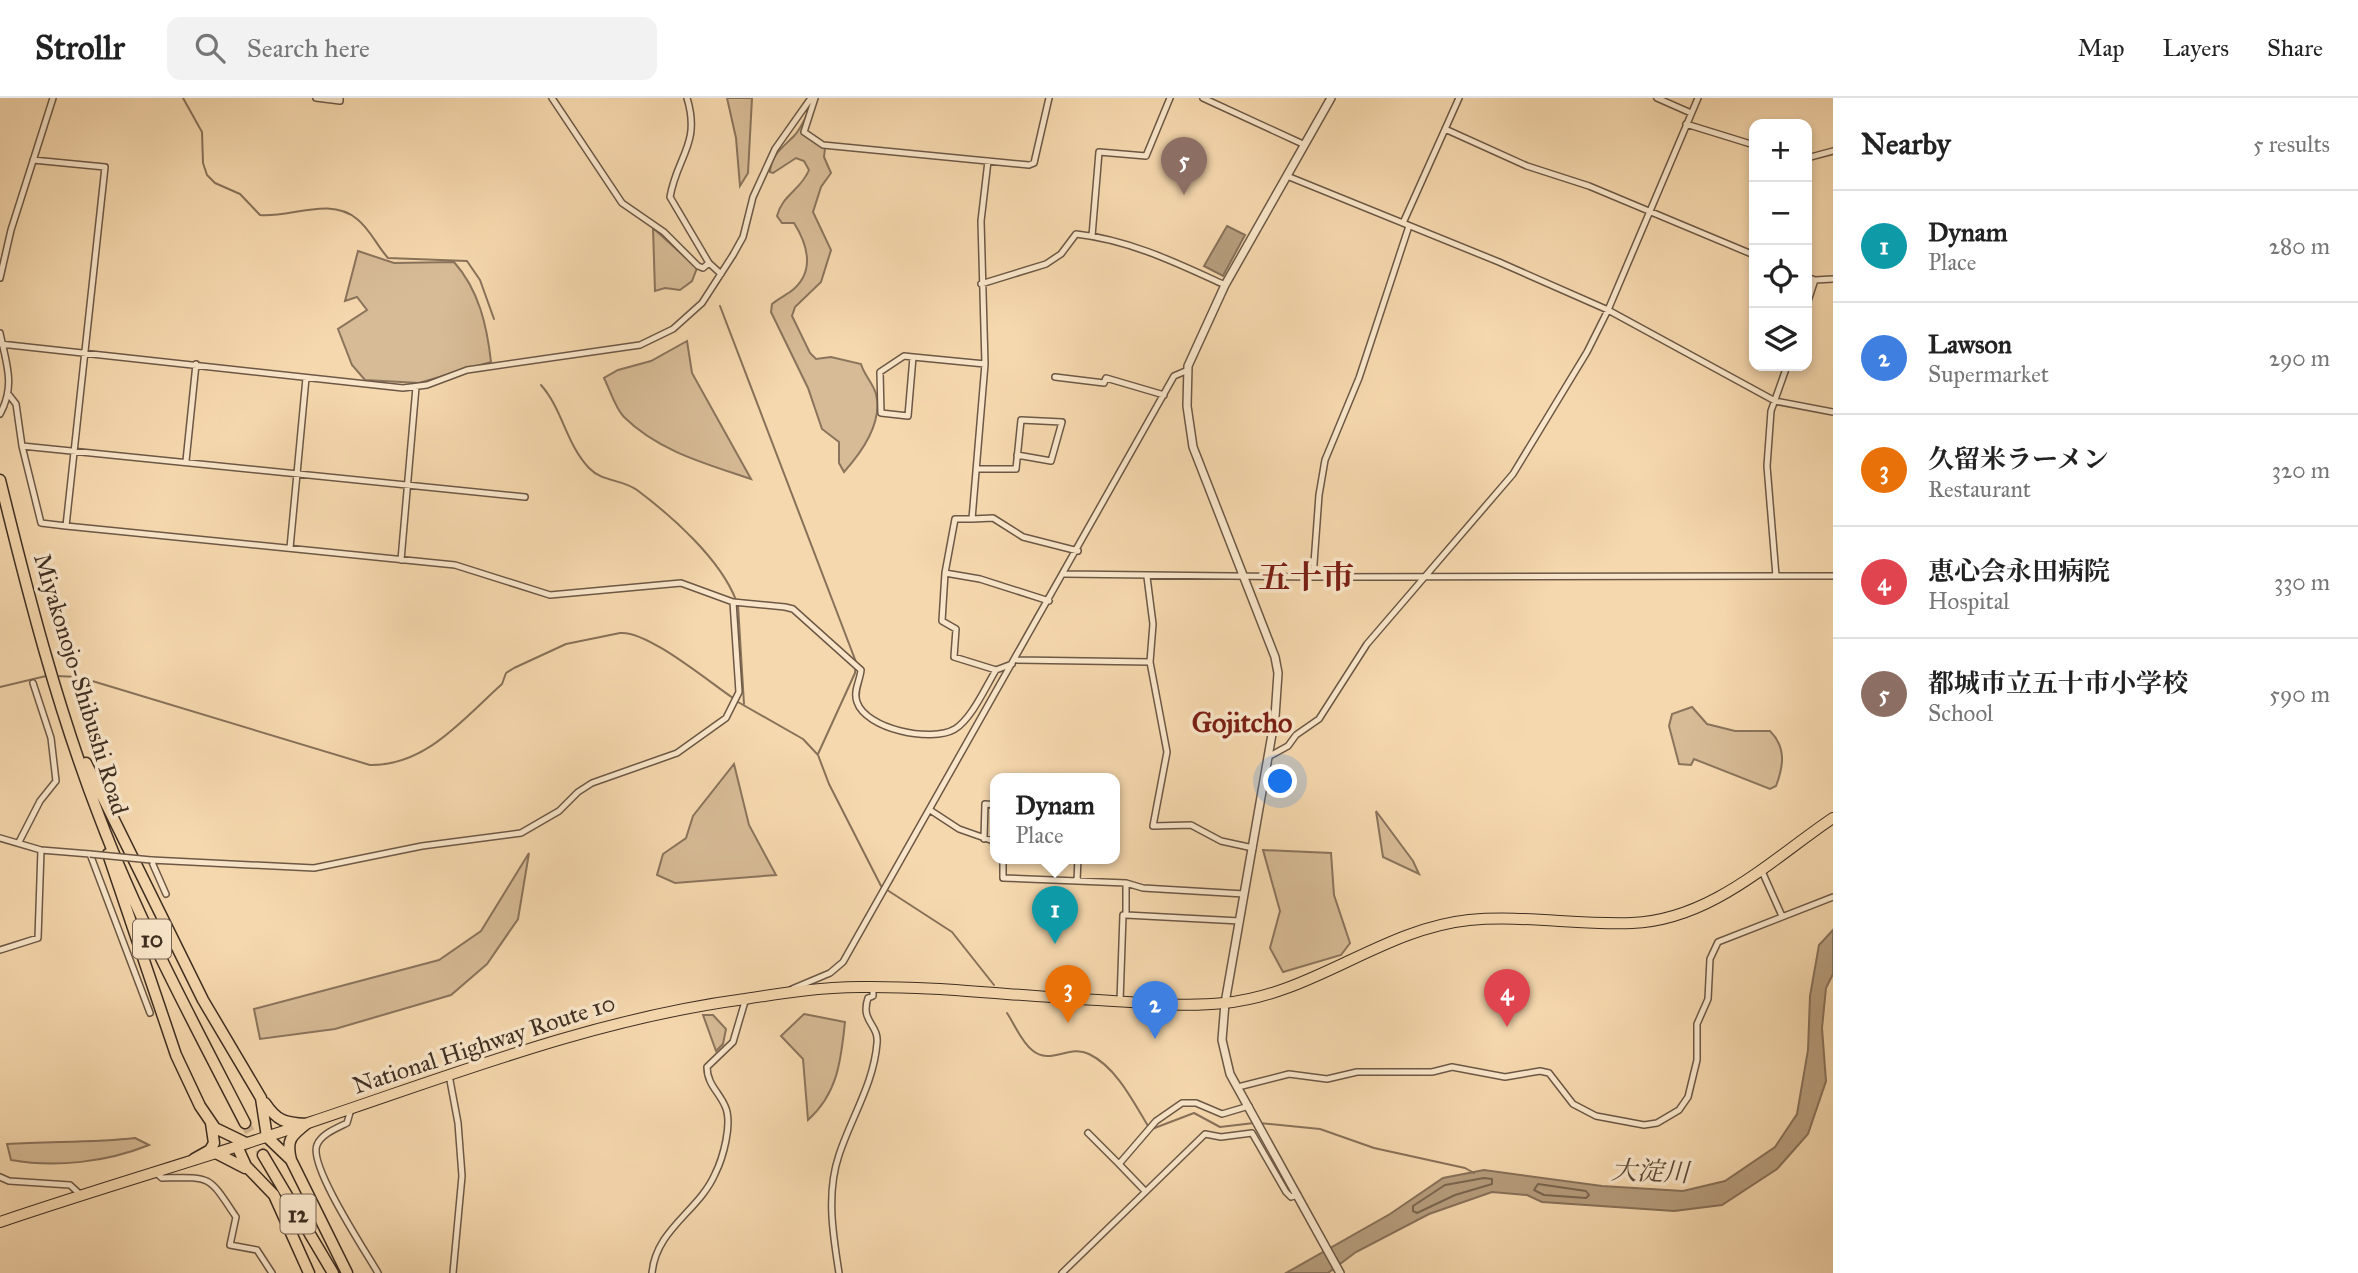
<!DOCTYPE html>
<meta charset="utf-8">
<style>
:root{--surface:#fff;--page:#f2f2f2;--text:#222;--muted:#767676;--line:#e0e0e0;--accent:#8f2418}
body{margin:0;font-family:"IM FELL Great Primer","Noto Serif JP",serif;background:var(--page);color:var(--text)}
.controls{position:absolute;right:21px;top:21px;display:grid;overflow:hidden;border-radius:14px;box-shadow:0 4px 10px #0003}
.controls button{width:63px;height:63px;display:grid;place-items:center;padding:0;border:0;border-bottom:2px solid var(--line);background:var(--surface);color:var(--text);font:35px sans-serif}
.you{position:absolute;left:1281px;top:684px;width:24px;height:24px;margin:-18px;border:5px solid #fff;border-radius:50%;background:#1a73e8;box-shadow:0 0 0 10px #1a73e833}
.badge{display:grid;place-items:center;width:46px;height:46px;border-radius:50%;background:var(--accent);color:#fff;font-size:23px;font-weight:700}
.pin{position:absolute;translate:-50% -58px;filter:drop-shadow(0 2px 4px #0008)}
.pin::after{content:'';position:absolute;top:37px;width:24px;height:21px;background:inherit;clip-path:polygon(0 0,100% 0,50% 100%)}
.popup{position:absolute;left:990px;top:675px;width:130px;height:91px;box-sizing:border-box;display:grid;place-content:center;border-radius:14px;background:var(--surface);filter:drop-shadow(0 2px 5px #0005);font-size:23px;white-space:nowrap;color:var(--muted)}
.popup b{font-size:26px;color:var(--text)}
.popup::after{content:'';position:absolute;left:50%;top:100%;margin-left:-14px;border:14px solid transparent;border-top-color:var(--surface)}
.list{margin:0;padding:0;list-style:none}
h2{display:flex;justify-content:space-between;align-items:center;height:91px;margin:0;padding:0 28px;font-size:30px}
h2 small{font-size:23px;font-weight:400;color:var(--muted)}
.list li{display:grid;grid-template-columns:46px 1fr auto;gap:21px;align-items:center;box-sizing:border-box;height:112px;padding:0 28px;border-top:2px solid var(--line)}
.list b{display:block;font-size:26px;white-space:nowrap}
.list p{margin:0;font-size:23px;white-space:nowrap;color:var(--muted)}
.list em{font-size:23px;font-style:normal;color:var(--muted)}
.icon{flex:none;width:38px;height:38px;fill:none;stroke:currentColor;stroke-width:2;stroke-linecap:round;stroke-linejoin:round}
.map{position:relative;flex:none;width:1833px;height:1175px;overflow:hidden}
header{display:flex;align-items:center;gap:42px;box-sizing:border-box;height:98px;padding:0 35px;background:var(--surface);border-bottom:2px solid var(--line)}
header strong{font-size:33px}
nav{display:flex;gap:38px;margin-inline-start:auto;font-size:24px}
.search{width:490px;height:63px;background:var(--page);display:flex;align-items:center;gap:18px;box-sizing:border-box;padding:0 24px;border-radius:14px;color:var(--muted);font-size:26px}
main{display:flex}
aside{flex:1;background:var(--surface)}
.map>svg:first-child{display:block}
</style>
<header>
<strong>Strollr</strong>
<div class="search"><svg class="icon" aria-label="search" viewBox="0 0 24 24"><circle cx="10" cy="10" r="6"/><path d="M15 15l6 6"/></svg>Search here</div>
<nav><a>Map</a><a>Layers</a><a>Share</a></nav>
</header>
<main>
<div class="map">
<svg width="1833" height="1175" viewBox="0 0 1833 1175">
<rect width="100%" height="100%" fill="#f6d8ae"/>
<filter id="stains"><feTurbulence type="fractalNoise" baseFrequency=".00286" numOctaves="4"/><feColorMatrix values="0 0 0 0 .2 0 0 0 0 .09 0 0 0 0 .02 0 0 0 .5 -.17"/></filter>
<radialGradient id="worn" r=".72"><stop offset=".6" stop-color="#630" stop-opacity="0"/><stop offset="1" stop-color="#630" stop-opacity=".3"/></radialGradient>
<path fill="#d7bb96" stroke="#8a745c" stroke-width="2" d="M727 0H752L748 75 740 88 736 40Z
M811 9 802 33 825 50 824 59 831 75 821 89 813 114 831 152 821 184 795 209 792 218 810 255 816 261 831 259 861 266C864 277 873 285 876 296 883 325 862 354 844 374L839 365V344L822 331 808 290 771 214 772 206C778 201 784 198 790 194 816 175 808 147 794 125H782L777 118C782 97 801 92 809 72L804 63 796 60 773 75 770 74C771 57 782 50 794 38 801 31 806 18 811 9Z
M653 130 697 170 692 183 680 192 665 190 655 193Z
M358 153 394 165 454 164C479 192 487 228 491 264L419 285 365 282 352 267 338 231 367 212 357 199 345 203Z
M687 243 692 275 751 381C707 366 658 353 624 319 615 310 610 292 604 280L618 272 651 263Z
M1692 609 1707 626 1735 633H1770C1786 649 1784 667 1776 688L1770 691 1694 661 1691 667 1679 666 1669 628 1672 616Z
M734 666 749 727 776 777 675 785 657 777 663 756 686 740 693 718Z
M1376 713 1413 763 1419 776 1383 759Z
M1263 752 1331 755 1334 797 1350 845 1341 857 1283 874 1270 850 1280 813Z
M529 755 518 821 487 866 451 897 335 931 260 941 254 911 439 862 481 833Z
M804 916 845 924C841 962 838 995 808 1022L803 961 781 938Z
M703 917H713L726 931 723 946 716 953Z
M135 1040 149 1047C107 1064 56 1070 11 1062L7 1046C50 1043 93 1045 135 1040Z"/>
<path fill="#b79e7e" stroke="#877159" stroke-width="2" d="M1227 128 1245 137 1223 178 1204 168Z
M1833 832V876L1826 890 1822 930 1826 983 1808 1036 1777 1071 1722 1107 1674 1113 1542 1104 1527 1097 1492 1094 1429 1116 1356 1154 1328 1175H1286L1390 1116 1443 1080 1484 1072 1602 1088 1683 1093 1725 1083 1775 1049 1797 1016 1808 952 1810 898 1819 847Z"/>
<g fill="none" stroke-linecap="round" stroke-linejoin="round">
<path stroke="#7a6650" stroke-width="2" d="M1484 1080 1492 1081V1086L1455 1097 1417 1115 1413 1113V1108L1445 1087Z
M1538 1086 1586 1093 1589 1097 1586 1100 1544 1097 1534 1092Z"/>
<path stroke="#877159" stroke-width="2" d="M183 0 202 34 203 65 207 77 215 85 240 96 260 117C290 120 330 98 357 121 370 131 377 148 388 160L467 163 480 182 494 221
M720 208 856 564 855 575 818 656
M541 287C563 312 566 346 589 370 602 384 622 381 637 392 673 419 720 461 736 502
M738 507 744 606
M56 578 79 579 370 667C426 668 463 621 502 586L506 575 514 570 566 546 620 535C647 532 709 584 733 600
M0 589 46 578
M738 604 803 641 818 657 829 686 881 788 952 834 994 887
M1007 915C1015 927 1021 943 1032 952 1050 968 1069 946 1089 956 1116 969 1133 1003 1148 1028
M1259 1025 1320 1031 1374 1050 1465 1070 1474 1075
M1152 1031 1194 1015 1220 1029 1254 1025"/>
<path stroke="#d1b692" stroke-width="10" stroke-dasharray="10 5" stroke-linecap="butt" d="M245 1025 263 1057"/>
<defs>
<path id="minor" d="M316 0 340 3V0
M552 0 622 105 664 134 698 168 703 170 709 165
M687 0C701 46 677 58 670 99L709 165 721 176
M815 0 804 34 823 47 1029 67 1034 65 1049 0
M1203 0 1305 47
M1657 0 1691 15
M1686 26 1754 47
M1445 31 1527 68 1589 88 1754 157
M1807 60 1833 53
M33 62 105 69 66 428 455 467 550 497 681 485 733 504 785 509 793 511 861 572C860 583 853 593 857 604 866 631 931 645 955 631 972 620 985 590 996 572
M988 63 981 123 985 266 972 421H955L945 475 980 481 1049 503
M1287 78 1499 164 1608 212 1775 303 1833 314
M1403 125 1459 0
M1092 138 1099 54 1146 58 1170 0
M1807 179 1815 182 1833 181
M0 180 11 132 53 0
M981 186 1046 166 1061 156 1076 136C1130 142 1177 165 1225 187
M1807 206 1815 182
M0 235C6 265 16 287 0 316
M0 246 403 290 427 287 467 272 640 247 673 231 702 205 733 157 743 139 753 99 775 51 811 0
M913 259 908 318 881 315 880 274 904 258 913 259 985 266
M1055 279 1104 285 1106 280 1164 297
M9 297 16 306 22 348 41 425 66 428
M22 348 525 399
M186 363 196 266
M978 371H1016L1021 322 1062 324 1051 363 1017 357
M972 421 993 420 1023 439 1078 453
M290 450 306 280
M401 462 416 289
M945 475 942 523 956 531 954 559 996 572 1012 566
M1065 476 1313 479 1833 478
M1776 478 1767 368 1771 313 1787 268
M1147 479 1153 526 1150 564 1167 654 1153 728 1191 727 1221 743 1253 750
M1313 479 1319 397 1325 362 1359 280 1409 128
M1017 562 1150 564
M1268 659 1288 648 1296 637 1319 621 1367 546 1513 376 1587 254 1608 212 1698 0
M930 712 959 731 996 744
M0 740 41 752 90 756 150 915
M984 741 985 706 996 707
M19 744 40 703 56 683 51 640 33 585
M1003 760V780L1126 785V817L1240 823
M1761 771 1782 818
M1077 783 1078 760
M1126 785 1143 790 1244 796
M166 796 151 762 314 770 422 748 521 735 559 713 578 694 592 685 677 655 726 620 739 594 733 504
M0 852 38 840 41 752
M792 891 830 875 843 864 1174 278 1188 272
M1120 903 1123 817H1126
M449 977 458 1025 462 1078 453 1175
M1238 989 1289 976 1327 981 1357 974H1432L1452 969 1505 979 1540 973 1549 975 1573 1006 1596 1018 1644 1027 1657 1025 1679 1012 1688 999 1697 962V926L1708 901 1710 861 1718 844 1833 799
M351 1011 347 1025C337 1030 321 1036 317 1047 308 1067 366 1154 378 1175
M1088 1035 1119 1066
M155 1074 162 1080C212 1079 208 1077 236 1119L230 1147 257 1152 272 1175
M0 1079 9 1083 70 1087 82 1098
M1145 1093 1119 1066 1156 1023 1182 1005H1196L1222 1016 1249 1008
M652 1175C656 1131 699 1113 715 1076 723 1060 733 1025 725 1008 719 994 707 986 707 969L733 944 746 900
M839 1175C833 1137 826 1095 839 1057 851 1020 874 985 877 945 879 926 860 924 868 900L873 898V889
M1062 1175 1205 1036 1221 1039 1252 1035 1286 1094 1291 1099 1298 1097"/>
<path id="tertiary" d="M1331 0 1225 187 1188 268 1187 308 1193 349 1275 559 1278 575 1275 619 1225 905 1222 942 1230 976 1340 1175"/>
<path id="trunk" d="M0 1124C103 1089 208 1059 311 1024 455 976 594 921 745 901 783 895 821 889 860 889 933 888 1007 897 1080 901 1128 903 1177 910 1224 905 1312 897 1382 831 1469 822 1523 817 1578 827 1632 825 1711 822 1771 762 1833 720"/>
<path id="motorway" d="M0 382C28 496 57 609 99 718 139 824 193 924 245 1025
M86 665 203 902 261 1000 267 1039 291 1062
M108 756 176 957 200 1008 215 1030 246 1045
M265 1005C277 1023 285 1025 306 1026
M306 1026C291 1038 286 1042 291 1062L347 1175
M237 1048 246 1068 274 1097 309 1175
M214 1054 245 1070
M263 1057 333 1175
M194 1061 210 1052 214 1045 211 1025"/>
</defs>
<use href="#minor" stroke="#6c5845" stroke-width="8"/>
<use href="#tertiary" stroke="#6c5845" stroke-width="10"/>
<use href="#trunk" stroke="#3e2e22" stroke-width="12"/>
<use href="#motorway" stroke="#3e2e22" stroke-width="13"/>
<use href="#minor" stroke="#f9e6ca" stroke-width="5"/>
<use href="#tertiary" stroke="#f9e6ca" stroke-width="7"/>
<use href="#trunk" stroke="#f6d8ae" stroke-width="10"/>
<use href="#motorway" stroke="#f6d8ae" stroke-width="10"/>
<defs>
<path id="minor-bridge" d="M90 756 151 762"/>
</defs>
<use href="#minor-bridge" stroke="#6c5845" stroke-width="8" stroke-linecap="butt"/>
<use href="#minor-bridge" stroke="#f9e6ca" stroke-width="5"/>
</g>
<g text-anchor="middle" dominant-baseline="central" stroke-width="7" stroke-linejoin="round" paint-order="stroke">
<g fill="#f9e6ca" stroke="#766554" stroke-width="2">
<rect x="133" y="821.5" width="38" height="39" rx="5"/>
<rect x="280.5" y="1096.5" width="35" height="39" rx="5"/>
</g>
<g font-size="23" font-weight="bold" fill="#3e2e22">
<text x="152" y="841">10</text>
<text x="298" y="1116">12</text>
</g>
<g font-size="24" fill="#3e2e22" stroke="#f9e6ca">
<text transform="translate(81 586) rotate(73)">Miyakonojo-Shibushi Road</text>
<text transform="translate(484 946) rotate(-18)">National Highway Route 10</text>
</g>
<g font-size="26" font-style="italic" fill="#5c4a39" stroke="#f9e6ca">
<text transform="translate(1650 1073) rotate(2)">大淀川</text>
</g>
<g font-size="28" font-weight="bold" fill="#7a1f14" stroke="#f9e6ca">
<text x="1242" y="624">Gojitcho</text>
</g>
<g font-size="32" font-weight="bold" fill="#7a1f14" stroke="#f9e6ca">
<text x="1306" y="479">五十市</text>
</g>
</g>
<rect width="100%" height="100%" filter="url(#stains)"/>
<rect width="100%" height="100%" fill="url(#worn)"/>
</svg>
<div class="controls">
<button>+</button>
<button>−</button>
<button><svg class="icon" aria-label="locate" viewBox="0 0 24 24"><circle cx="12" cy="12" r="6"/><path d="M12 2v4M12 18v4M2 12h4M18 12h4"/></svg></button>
<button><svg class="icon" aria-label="layers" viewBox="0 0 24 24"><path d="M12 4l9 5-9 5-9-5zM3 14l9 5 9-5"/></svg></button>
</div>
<div class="you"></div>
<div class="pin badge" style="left:1055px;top:846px;background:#0f9aa8">1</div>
<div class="popup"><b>Dynam</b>Place</div>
<div class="pin badge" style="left:1155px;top:941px;background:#3f7fe0">2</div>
<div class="pin badge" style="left:1068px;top:925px;background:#e8710a">3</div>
<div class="pin badge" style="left:1507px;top:929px;background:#e0444e">4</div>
<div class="pin badge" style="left:1184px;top:97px;background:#8d6e63">5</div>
</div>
<aside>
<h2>Nearby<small>5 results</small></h2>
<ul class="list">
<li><span class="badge" style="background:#0f9aa8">1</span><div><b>Dynam</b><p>Place</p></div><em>280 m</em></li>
<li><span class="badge" style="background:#3f7fe0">2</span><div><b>Lawson</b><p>Supermarket</p></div><em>290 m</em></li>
<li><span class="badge" style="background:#e8710a">3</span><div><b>久留米ラーメン</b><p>Restaurant</p></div><em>320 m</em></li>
<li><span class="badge" style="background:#e0444e">4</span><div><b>恵心会永田病院</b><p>Hospital</p></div><em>330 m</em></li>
<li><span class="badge" style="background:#8d6e63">5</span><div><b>都城市立五十市小学校</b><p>School</p></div><em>590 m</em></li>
</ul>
</aside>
</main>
